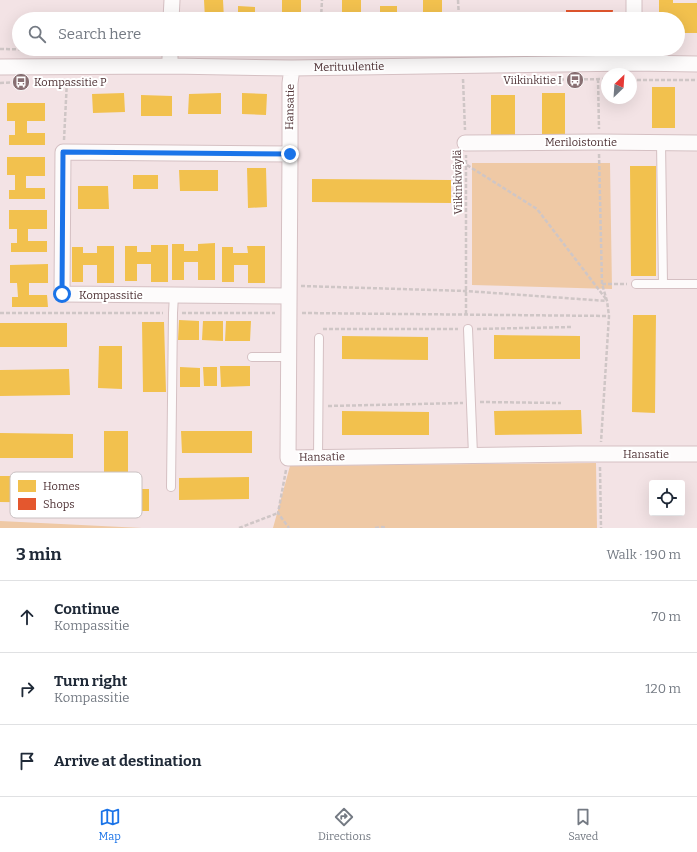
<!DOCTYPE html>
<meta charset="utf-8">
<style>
:root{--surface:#fff;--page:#f6f6f7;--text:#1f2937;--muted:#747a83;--line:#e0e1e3;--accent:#1a73e8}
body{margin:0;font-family:Bitter,serif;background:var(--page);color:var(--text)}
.controls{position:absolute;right:12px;bottom:12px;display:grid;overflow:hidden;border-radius:4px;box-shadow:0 4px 16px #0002}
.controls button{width:36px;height:36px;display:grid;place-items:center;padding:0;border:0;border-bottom:1px solid var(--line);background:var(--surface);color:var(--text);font:20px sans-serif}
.compass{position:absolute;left:601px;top:68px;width:36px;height:36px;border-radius:50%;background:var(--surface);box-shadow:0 4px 16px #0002;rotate:25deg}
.stop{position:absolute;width:12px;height:12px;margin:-9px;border:3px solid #1a73e8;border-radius:50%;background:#fff}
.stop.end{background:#1a73e8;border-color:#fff;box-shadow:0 1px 4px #0008}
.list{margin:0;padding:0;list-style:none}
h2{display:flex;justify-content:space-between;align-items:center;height:52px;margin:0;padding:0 16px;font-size:17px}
h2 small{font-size:13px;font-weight:400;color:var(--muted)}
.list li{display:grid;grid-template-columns:26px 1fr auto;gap:12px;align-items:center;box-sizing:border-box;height:72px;padding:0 16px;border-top:1px solid var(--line)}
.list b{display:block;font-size:15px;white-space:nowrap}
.list p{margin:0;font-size:13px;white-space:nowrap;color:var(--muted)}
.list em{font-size:13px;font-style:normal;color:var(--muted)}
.icon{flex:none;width:22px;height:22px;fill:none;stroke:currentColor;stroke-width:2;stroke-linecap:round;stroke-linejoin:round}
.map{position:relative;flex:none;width:697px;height:528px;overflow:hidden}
.search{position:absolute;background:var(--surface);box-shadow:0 4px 16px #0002;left:12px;right:12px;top:12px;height:44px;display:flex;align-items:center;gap:10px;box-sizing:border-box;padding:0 14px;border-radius:22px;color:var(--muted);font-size:15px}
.sheet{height:268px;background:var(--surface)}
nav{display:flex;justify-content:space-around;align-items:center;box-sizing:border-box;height:56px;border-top:1px solid var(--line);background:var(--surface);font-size:11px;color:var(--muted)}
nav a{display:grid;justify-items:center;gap:2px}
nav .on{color:var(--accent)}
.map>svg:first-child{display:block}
</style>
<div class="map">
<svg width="697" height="528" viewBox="0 0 697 528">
<rect width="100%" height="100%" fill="#f3e3e5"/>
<path fill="#efc9a5" d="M472 163H610L612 289 472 285Z
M596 463 597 528H273L290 466Z
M0 521 142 528H0Z"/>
<path fill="#f2c14e" d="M204 0H223L224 19H205Z
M282 0H301V19H282Z
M342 0H361V19H342Z
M423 0H442V19H423Z
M659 0H673V3H697V33H678V19H659Z
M238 6 255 7V19H238Z
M380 6H397V19H380Z
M652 87H675V128H652Z
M124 93 125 112 93 113 92 94Z
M221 93V114H188L189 94Z
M242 93 267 94 266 115 242 114Z
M542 93H565V135H542Z
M141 95 172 96V116H141Z
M491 95H515V137L491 136Z
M7 103H45V121H27V133H45V145H9V135H15V121H7Z
M7 157H45V176H26V188H45V199H9V190H15V175H7Z
M630 166H656V276H631Z
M247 168H266L267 207 248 208Z
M179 170H218V191H180Z
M133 175H158V189H133Z
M312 179 451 180V203L312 202Z
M78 186H108L109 209H78Z
M9 210H47V229H28V241H47V252H11V243H17V229H9Z
M215 243V280H198V262H184V280H172V244H184V251H198V244Z
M151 245H168V282H151V264H137V281H125V246H137V252H151Z
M97 246H114V283H97V265H83V282H72V247H83V253H97Z
M247 246H265V283H248V265H234V282H222V247H233V253H248Z
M48 264V283H29V295H47L48 307H12V297H18L17 283H10V265Z
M633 315H656L655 413 632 412Z
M179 320 199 321V340H178Z
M203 321H223V341L202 340Z
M226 321H251L250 341H225Z
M142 322H164L166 392H143Z
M0 323H67V347H0Z
M494 335 580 336V359H494Z
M342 336 428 337V360L342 359Z
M99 346H122V389L98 388Z
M220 366H250V386L221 387Z
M180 367 200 368V387H180Z
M203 367H217V386H204Z
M69 369 70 395 0 396V370Z
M581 410 582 434 495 435 494 411Z
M342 411 429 412V435H342Z
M104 431H128V474H104Z
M181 431H252V453H182Z
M0 433 73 434V458H0Z
M111 475H137V489H149V511H120L121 492H110Z
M0 476H72L71 503 0 502Z
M249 477V499L179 500V478Z"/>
<path fill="#e4572e" d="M566 10H613L612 19H566Z"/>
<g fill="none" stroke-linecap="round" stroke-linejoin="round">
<defs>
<path id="lane" d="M661 142 663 284
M636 284H697
M468 329 473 455
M252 357H289
M318 457 319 338
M171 487 173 313 174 295"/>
<path id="street" d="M171 19 172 0
M634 19V0
M170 66V49
M0 67 170 66 292 68 633 63 697 64
M292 68 290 83V154L288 458 577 454H697
M465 143 599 142 697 143
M289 296 62 294 63 152 290 154"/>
</defs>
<use href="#lane" stroke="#d5c0c3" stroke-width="10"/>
<use href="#street" stroke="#d5c0c3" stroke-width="17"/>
<path stroke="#cfc6c6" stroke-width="2.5" stroke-dasharray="4 2" stroke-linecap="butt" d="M458 0 459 19
M321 19 322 0
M0 49 131 51
M493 49 503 50
M194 51 341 49
M463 79 465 130
M598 79 599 129
M536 80 607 79
M631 80H697
M0 83 25 82
M64 140 67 80
M599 154 602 284 607 301 609 316 601 442
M467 165 537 209 606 299
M602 284H627
M301 286 466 291 607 301
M0 313H163
M182 313H275
M302 313 609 316
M466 314V155
M323 329H458
M477 329 572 327
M480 402 561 403
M328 406 463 403
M600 467 601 528
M286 470 278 513 289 528
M239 528 278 513
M375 528 382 527 387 528"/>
<use href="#lane" stroke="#fdfbfb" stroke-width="8"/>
<use href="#street" stroke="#fdfbfb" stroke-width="15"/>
</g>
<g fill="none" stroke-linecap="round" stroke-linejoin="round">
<path stroke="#1a73e8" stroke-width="5" d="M62 294 63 152 290 154"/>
</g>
<defs>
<symbol id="bus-disc" viewBox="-11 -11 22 22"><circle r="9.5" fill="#886f72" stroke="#fff"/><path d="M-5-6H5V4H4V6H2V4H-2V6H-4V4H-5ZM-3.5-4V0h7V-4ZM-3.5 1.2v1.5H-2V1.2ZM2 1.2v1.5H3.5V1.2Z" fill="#fff"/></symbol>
</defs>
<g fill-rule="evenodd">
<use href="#bus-disc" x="565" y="70" width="20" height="20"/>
<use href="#bus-disc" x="11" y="72" width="20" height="20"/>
</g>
<g text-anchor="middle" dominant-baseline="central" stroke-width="4" stroke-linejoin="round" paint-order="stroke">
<g font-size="11" fill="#4e3134" stroke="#fff">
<text transform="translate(349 67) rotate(-1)">Merituulentie</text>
<text transform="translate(290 107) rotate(-89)">Hansatie</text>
<text x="581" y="142">Meriloistontie</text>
<text transform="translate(458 182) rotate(-91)">Viikinkiväylä</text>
<text x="111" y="295">Kompassitie</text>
<text x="646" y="454">Hansatie</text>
<text transform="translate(322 457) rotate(-1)">Hansatie</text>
</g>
<g font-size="11" fill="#4e3134" stroke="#fff" text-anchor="end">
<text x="562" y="80">Viikinkitie I</text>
<text x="34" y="82" text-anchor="start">Kompassitie P</text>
</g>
</g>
<rect x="10" y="472" width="132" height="46" rx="6" fill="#fff" stroke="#cac1c2" stroke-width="1"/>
<rect x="18" y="480" width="18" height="12" fill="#f2c14e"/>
<rect x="18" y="498" width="18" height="12" fill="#e4572e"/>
<g font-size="11" fill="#4e3134">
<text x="43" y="490">Homes</text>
<text x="43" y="508">Shops</text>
</g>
</svg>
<div class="controls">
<button><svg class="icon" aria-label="locate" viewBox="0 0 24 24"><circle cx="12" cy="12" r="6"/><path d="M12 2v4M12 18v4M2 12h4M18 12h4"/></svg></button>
</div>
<svg class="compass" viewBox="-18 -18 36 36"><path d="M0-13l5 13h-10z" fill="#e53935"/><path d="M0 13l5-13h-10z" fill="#747a83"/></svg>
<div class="stop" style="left:62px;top:294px"></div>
<div class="stop end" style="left:290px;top:154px"></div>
<div class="search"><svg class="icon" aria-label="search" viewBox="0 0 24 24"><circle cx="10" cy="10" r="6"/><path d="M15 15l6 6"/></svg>Search here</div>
</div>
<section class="sheet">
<h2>3 min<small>Walk · 190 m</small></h2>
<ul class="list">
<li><svg class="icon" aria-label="ahead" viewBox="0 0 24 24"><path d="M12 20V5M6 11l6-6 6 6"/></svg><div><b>Continue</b><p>Kompassitie</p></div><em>70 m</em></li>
<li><svg class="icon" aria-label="right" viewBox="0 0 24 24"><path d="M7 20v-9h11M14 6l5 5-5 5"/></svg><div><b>Turn right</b><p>Kompassitie</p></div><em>120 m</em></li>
<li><svg class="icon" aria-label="arrive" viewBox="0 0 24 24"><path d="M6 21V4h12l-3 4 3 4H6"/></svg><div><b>Arrive at destination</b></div></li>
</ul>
</section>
<nav>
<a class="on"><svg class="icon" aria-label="map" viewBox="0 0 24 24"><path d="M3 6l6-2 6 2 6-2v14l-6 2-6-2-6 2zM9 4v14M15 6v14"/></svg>Map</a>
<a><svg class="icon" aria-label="directions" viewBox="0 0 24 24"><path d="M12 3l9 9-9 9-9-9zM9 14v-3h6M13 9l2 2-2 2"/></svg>Directions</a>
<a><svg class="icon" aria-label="saved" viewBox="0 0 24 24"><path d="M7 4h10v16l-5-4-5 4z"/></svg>Saved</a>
</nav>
